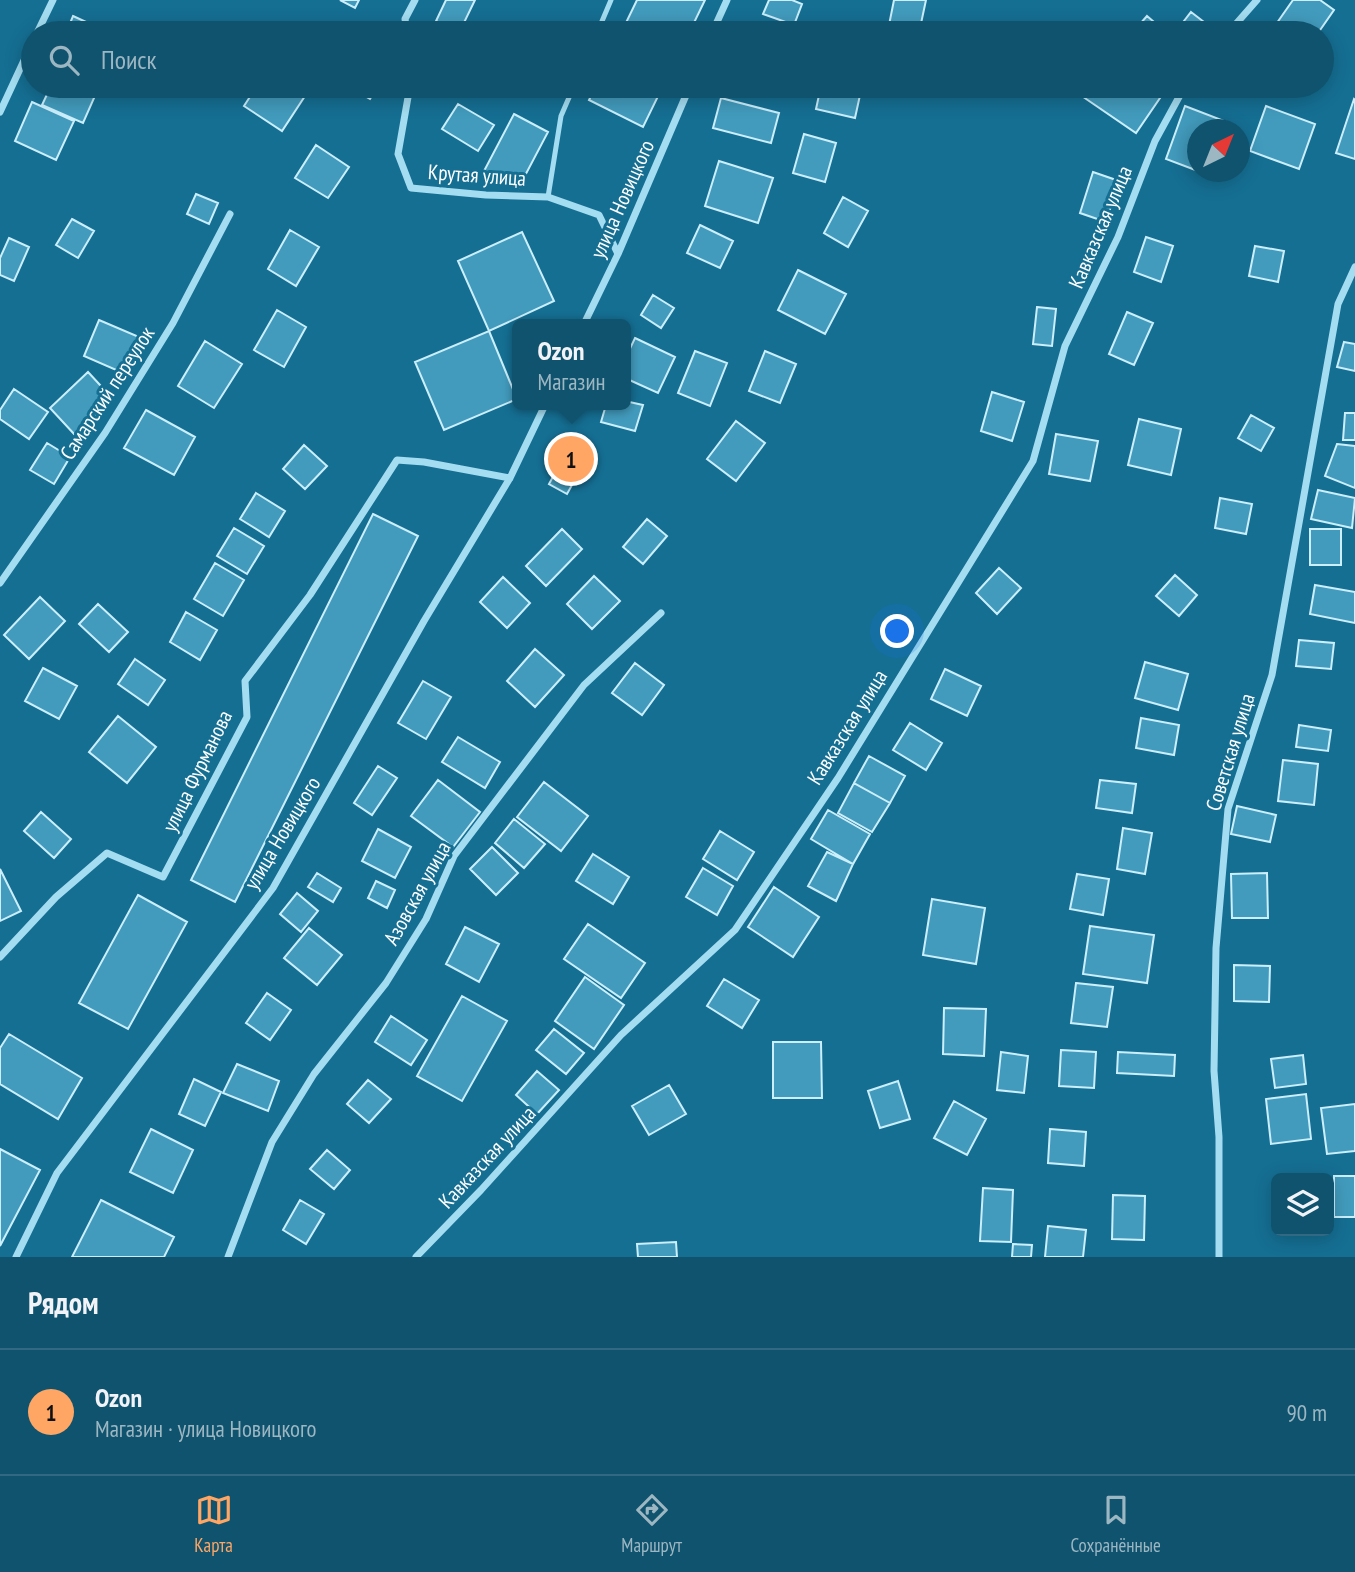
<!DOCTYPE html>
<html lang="ru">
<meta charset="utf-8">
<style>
:root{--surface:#10536e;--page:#1e5d76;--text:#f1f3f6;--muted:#9cb6c2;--line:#306981;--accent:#ffa664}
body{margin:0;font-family:"PT Sans Narrow",sans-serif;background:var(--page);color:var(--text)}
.controls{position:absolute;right:21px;bottom:21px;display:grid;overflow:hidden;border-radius:10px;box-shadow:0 4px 18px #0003}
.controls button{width:63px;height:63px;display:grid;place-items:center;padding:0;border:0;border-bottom:2px solid var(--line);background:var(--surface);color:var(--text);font:35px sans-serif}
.compass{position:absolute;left:1187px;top:119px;width:63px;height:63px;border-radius:50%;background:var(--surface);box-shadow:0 4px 18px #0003;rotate:43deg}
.you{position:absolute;left:898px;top:632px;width:24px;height:24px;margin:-18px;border:5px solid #fff;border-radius:50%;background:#1a73e8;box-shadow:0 0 0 10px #1a73e833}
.badge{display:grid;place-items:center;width:46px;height:46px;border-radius:50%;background:var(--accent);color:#111;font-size:23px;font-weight:700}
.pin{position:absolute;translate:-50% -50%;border:4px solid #fff;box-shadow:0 2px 7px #0006}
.popup{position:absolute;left:512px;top:319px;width:119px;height:91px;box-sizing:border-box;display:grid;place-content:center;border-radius:10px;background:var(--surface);filter:drop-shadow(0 2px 5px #0005);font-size:23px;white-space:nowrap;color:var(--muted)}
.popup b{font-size:26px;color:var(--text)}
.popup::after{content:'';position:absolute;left:50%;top:100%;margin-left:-14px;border:14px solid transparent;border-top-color:var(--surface)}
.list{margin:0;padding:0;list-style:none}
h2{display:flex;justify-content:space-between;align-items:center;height:91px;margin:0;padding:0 28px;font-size:30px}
h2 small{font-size:23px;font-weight:400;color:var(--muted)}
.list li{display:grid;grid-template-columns:46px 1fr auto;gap:21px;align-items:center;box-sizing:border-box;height:126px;padding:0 28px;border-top:2px solid var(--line)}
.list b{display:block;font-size:26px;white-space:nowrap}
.list p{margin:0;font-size:23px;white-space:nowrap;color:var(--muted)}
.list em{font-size:23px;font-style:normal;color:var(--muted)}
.icon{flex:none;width:38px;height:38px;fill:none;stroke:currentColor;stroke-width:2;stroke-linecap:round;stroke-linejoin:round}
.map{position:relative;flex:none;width:1355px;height:1257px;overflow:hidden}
.search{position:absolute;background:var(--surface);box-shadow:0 4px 18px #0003;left:21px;right:21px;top:21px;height:77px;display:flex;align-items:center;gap:18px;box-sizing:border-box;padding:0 24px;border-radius:38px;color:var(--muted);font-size:26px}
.sheet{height:217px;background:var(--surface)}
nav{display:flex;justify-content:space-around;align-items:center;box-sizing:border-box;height:98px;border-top:2px solid var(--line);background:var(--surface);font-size:19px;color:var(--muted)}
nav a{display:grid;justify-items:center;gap:4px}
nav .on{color:var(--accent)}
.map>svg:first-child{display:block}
</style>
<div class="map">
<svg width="1355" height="1257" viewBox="0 0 1355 1257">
<rect width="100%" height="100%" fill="#156f93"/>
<path fill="#429bbd" stroke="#cbeffc" stroke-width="2" d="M340 0H359L355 8Z
M446 0H475L459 33 436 21Z
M637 0H705L689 33H621Z
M769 0H792L802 4 794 25 763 14Z
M894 0H926L919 33 888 30Z
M1293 0H1320L1334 10 1318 33H1276L1272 30Z
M1191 12 1213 29 1210 33H1181L1177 30Z
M73 16 110 33H66Z
M1147 16 1167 33H1132Z
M51 86H92L98 89 83 123 42 105Z
M257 86H291L305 96 282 131 244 106Z
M347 86H378L370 99Z
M596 86H663L643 127 589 100Z
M821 86H862L855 118 816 109Z
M1075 86H1141L1160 98 1136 133 1073 90Z
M721 98 779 113 771 143 713 128Z
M1354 99 1355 100V159L1336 153Z
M32 102 74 121 56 160 15 141Z
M458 104 494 125 478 151 442 129Z
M1185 106 1232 124 1230 130H1198V171L1166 159Z
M1266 106 1315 124 1299 169 1250 151Z
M514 114 548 132 518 189 484 171Z
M804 134 836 143 825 182 793 173Z
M316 145 349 167 328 198 295 178Z
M719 161 773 178 758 223 705 206Z
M1093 172 1119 181 1106 222 1080 213Z
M196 194 218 203 209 224 187 214Z
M843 197 868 211 848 247 824 233Z
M72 219 94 231 78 258 56 245Z
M700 225 733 241 720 268 687 253Z
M290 230 319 247 296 286 268 269Z
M522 232 554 301 489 331 458 261Z
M1146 237 1173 246 1161 282 1134 272Z
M9 238 29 247 14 281 0 275V258Z
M1255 246 1284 251 1278 282 1249 276Z
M798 270 846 294 825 334 778 310Z
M653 295 674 308 661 328 641 315Z
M1037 307 1056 309 1052 346 1033 344Z
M277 310 306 327 284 367 254 350Z
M1127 312 1153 323 1134 365 1109 354Z
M99 320 139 337 123 373 84 356Z
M489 331 517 399 444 430 415 362Z
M635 338 675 357 658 393 625 378V359Z
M205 341 242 364 214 408 178 386Z
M1344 342 1355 344V371L1337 367Z
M695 351 727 363 710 406 678 393Z
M765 351 796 364 780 403 749 391Z
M88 372 113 399 75 435 50 408Z
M14 389 48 412 29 439 0 419V410Z
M992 392 1024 402 1012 441 981 431Z
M625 401 643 405 635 431 601 422 606 405H625Z
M146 410 195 437 174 475 124 448Z
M1345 413H1355V440H1343Z
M1251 415 1274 428 1261 451 1238 438Z
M1139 419 1181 429 1171 475 1128 465Z
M736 421 765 443 736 481 707 459Z
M1056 434 1098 441 1090 481 1049 474Z
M47 443 70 457 54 484 30 470Z
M1337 444 1355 446V488L1325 476Z
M304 445 327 466 305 489 283 469Z
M569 447 587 458 567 494 549 484Z
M1318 490 1355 498 1352 528 1311 519Z
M256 493 285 511 269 537 240 519Z
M1220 498 1252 504 1246 534 1215 528Z
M373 514 418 536 235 902 191 880Z
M647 519 667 536 643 564 623 547Z
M234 528 264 546 247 574 217 556Z
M562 529 582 549 546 586 526 566Z
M1310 529H1341V565H1310Z
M215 563 244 580 223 616 194 599Z
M999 568 1021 588 997 614 976 593Z
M1175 575 1197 595 1179 616 1156 596Z
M594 576 620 601 592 629 567 604Z
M503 577 530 603 507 628 480 602Z
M1315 585 1355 592V623L1310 614Z
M40 597 65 621 29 659 4 635Z
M98 604 128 632 109 652 79 624Z
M186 612 217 630 200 660 170 642Z
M1299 640 1334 643 1331 669 1296 666Z
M535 649 564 675 535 707 507 681Z
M135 659 165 680 148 705 118 684Z
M1145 662 1188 674 1178 710 1135 698Z
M635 663 664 685 642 715 612 693Z
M43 668 77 686 59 719 25 701Z
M945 669 981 686 967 716 931 699Z
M423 681 451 697 426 739 398 723Z
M118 716 156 747 127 783 89 752Z
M1141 718 1179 725 1174 755 1136 748Z
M910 723 942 743 926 770 893 750Z
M1299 725 1331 730 1328 751 1296 747Z
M458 737 500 762 485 788 442 762Z
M869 756 905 776 890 803 854 783Z
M1283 760 1318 764 1314 805 1278 801Z
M378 766 397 778 372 815 354 803Z
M438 780 480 812 453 847 411 816Z
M1100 780 1136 784 1132 813 1096 808Z
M544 782 588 816 561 851 517 817Z
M854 783 890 803 872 832 838 813Z
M1237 806 1276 815 1270 842 1231 834Z
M828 810 870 834 853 864 811 839Z
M41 812 71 839 54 858 24 831Z
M514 819 545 844 524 868 495 843Z
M1123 828 1152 833 1145 874 1117 869Z
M378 829 411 847 395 878 362 861Z
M720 831 754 852 737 880 703 859Z
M492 847 518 873 496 895 470 869Z
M827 852 853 864 836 901 808 886Z
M593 854 629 877 613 904 576 881Z
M703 868 733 886 717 915 686 897Z
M0 869 21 911 0 921Z
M317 873 341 888 333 902 308 887Z
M1267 873 1268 918H1232L1231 874Z
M1077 874 1109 879 1103 915 1070 909Z
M376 881 395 890 387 908 368 898Z
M774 887 819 917 793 957 748 927Z
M297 893 318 911 301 932 280 914Z
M138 895 187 922 128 1029 79 1003Z
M932 899 985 908 976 964 923 955Z
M588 924 645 963 621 998 564 959Z
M1090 926 1154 935 1147 983 1083 974Z
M465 927 499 944 479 982 446 964Z
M309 928 342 955 317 985 284 958Z
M1234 965 1270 966 1269 1002 1234 1001Z
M585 977 624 1005 594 1049 555 1021Z
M724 979 759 1000 742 1028 707 1006Z
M1076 983 1113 987 1107 1027 1071 1023Z
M267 993 291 1010 270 1040 246 1023Z
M462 996 507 1021 462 1101 417 1076Z
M944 1008 986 1009 984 1056 943 1054Z
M391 1016 427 1040 411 1065 375 1042Z
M554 1029 584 1053 566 1074 536 1050Z
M9 1034 82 1078 58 1119 0 1084V1048Z
M773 1042H821L822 1098H773Z
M1061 1050 1096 1052 1094 1088 1059 1086Z
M1001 1052 1028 1056 1024 1093 997 1090Z
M1118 1052 1175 1055 1174 1076 1117 1073Z
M1303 1055 1306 1084 1275 1088 1271 1059Z
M237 1064 279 1081 268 1111 223 1093Z
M537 1071 559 1090 537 1114 516 1095Z
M194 1079 221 1092 205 1126 179 1114Z
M368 1080 391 1099 369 1123 347 1104Z
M898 1081 910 1119 880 1128 868 1091Z
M669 1085 686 1114 649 1135 632 1106Z
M1306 1094 1311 1139 1271 1144 1266 1099Z
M954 1101 986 1119 967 1155 934 1138Z
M1355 1104V1151L1327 1154 1321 1108Z
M151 1129 193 1150 173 1193 130 1172Z
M1050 1129 1086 1132 1084 1166 1048 1163Z
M0 1149 40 1170 0 1246Z
M327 1150 350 1170 334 1189 310 1169Z
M1334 1176H1355V1217H1334Z
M983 1188 1013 1190 1011 1242 980 1241Z
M1113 1195 1145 1196 1144 1240 1112 1239Z
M101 1200 174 1237 164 1257H72Z
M300 1200 324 1214 306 1244 283 1230Z
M1048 1226 1086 1230 1083 1257H1045Z
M676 1242 677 1257H638L637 1244Z
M1013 1244 1032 1245 1031 1257H1012Z"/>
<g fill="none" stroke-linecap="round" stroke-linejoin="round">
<path stroke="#a4ddf1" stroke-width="5" d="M597 33 611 0
M548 197 561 116 574 86"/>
<path stroke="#a4ddf1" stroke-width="7" d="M37 33 53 0
M407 33 405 19 415 0
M712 33 727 0
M1228 33 1257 0
M410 86 398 154 411 188 486 195 548 197 599 215 618 254
M0 112 33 41
M584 324 618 254 690 86
M0 583 105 433 173 323 230 214
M0 957 56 897 107 853 163 877 247 717 245 681 310 595 397 460 424 462 510 478
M16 1257 57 1173 273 888 424 621 510 478 545 405
M228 1257 272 1142 314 1074 386 983 426 919 454 856 584 685 661 613
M416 1257 481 1190 621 1035 735 930 838 778 1033 461 1065 346 1118 237 1155 141 1185 86
M1219 1257V1137L1214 1071 1216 948 1228 809 1272 675 1338 304 1355 267"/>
</g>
<g text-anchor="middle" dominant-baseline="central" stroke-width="6" stroke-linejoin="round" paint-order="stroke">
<g font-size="21" fill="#fff" stroke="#156f93">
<text transform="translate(477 175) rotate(4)">Крутая улица</text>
<text transform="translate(622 199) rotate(-66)">улица Новицкого</text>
<text transform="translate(1100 227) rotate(-67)">Кавказская улица</text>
<text transform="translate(107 393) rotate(-57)">Самарский переулок</text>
<text transform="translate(847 727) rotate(-58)">Кавказская улица</text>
<text transform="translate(1230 752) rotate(-73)">Советская улица</text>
<text transform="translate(197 771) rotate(-64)">улица Фурманова</text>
<text transform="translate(282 833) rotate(-59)">улица Новицкого</text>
<text transform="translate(417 893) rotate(-61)">Азовская улица</text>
<text transform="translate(487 1157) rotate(-47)">Кавказская улица</text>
</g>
</g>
</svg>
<div class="controls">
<button><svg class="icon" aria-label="layers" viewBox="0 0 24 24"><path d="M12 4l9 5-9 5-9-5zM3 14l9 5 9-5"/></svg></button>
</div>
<svg class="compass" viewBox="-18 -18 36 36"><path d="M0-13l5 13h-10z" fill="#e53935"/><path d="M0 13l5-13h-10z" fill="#9cb6c2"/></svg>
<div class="you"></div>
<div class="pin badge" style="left:571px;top:459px">1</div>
<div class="popup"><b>Ozon</b>Магазин</div>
<div class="search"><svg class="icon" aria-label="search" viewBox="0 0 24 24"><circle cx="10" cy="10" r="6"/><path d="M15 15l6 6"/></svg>Поиск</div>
</div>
<section class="sheet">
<h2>Рядом<small></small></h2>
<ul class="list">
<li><span class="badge">1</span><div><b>Ozon</b><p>Магазин · улица Новицкого</p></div><em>90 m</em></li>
</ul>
</section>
<nav>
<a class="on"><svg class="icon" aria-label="map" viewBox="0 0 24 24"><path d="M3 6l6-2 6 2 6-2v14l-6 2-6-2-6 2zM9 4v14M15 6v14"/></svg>Карта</a>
<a><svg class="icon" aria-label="directions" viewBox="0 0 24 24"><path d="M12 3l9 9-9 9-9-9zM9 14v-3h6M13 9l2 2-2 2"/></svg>Маршрут</a>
<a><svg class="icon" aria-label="saved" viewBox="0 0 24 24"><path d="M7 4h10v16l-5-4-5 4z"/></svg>Сохранённые</a>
</nav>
